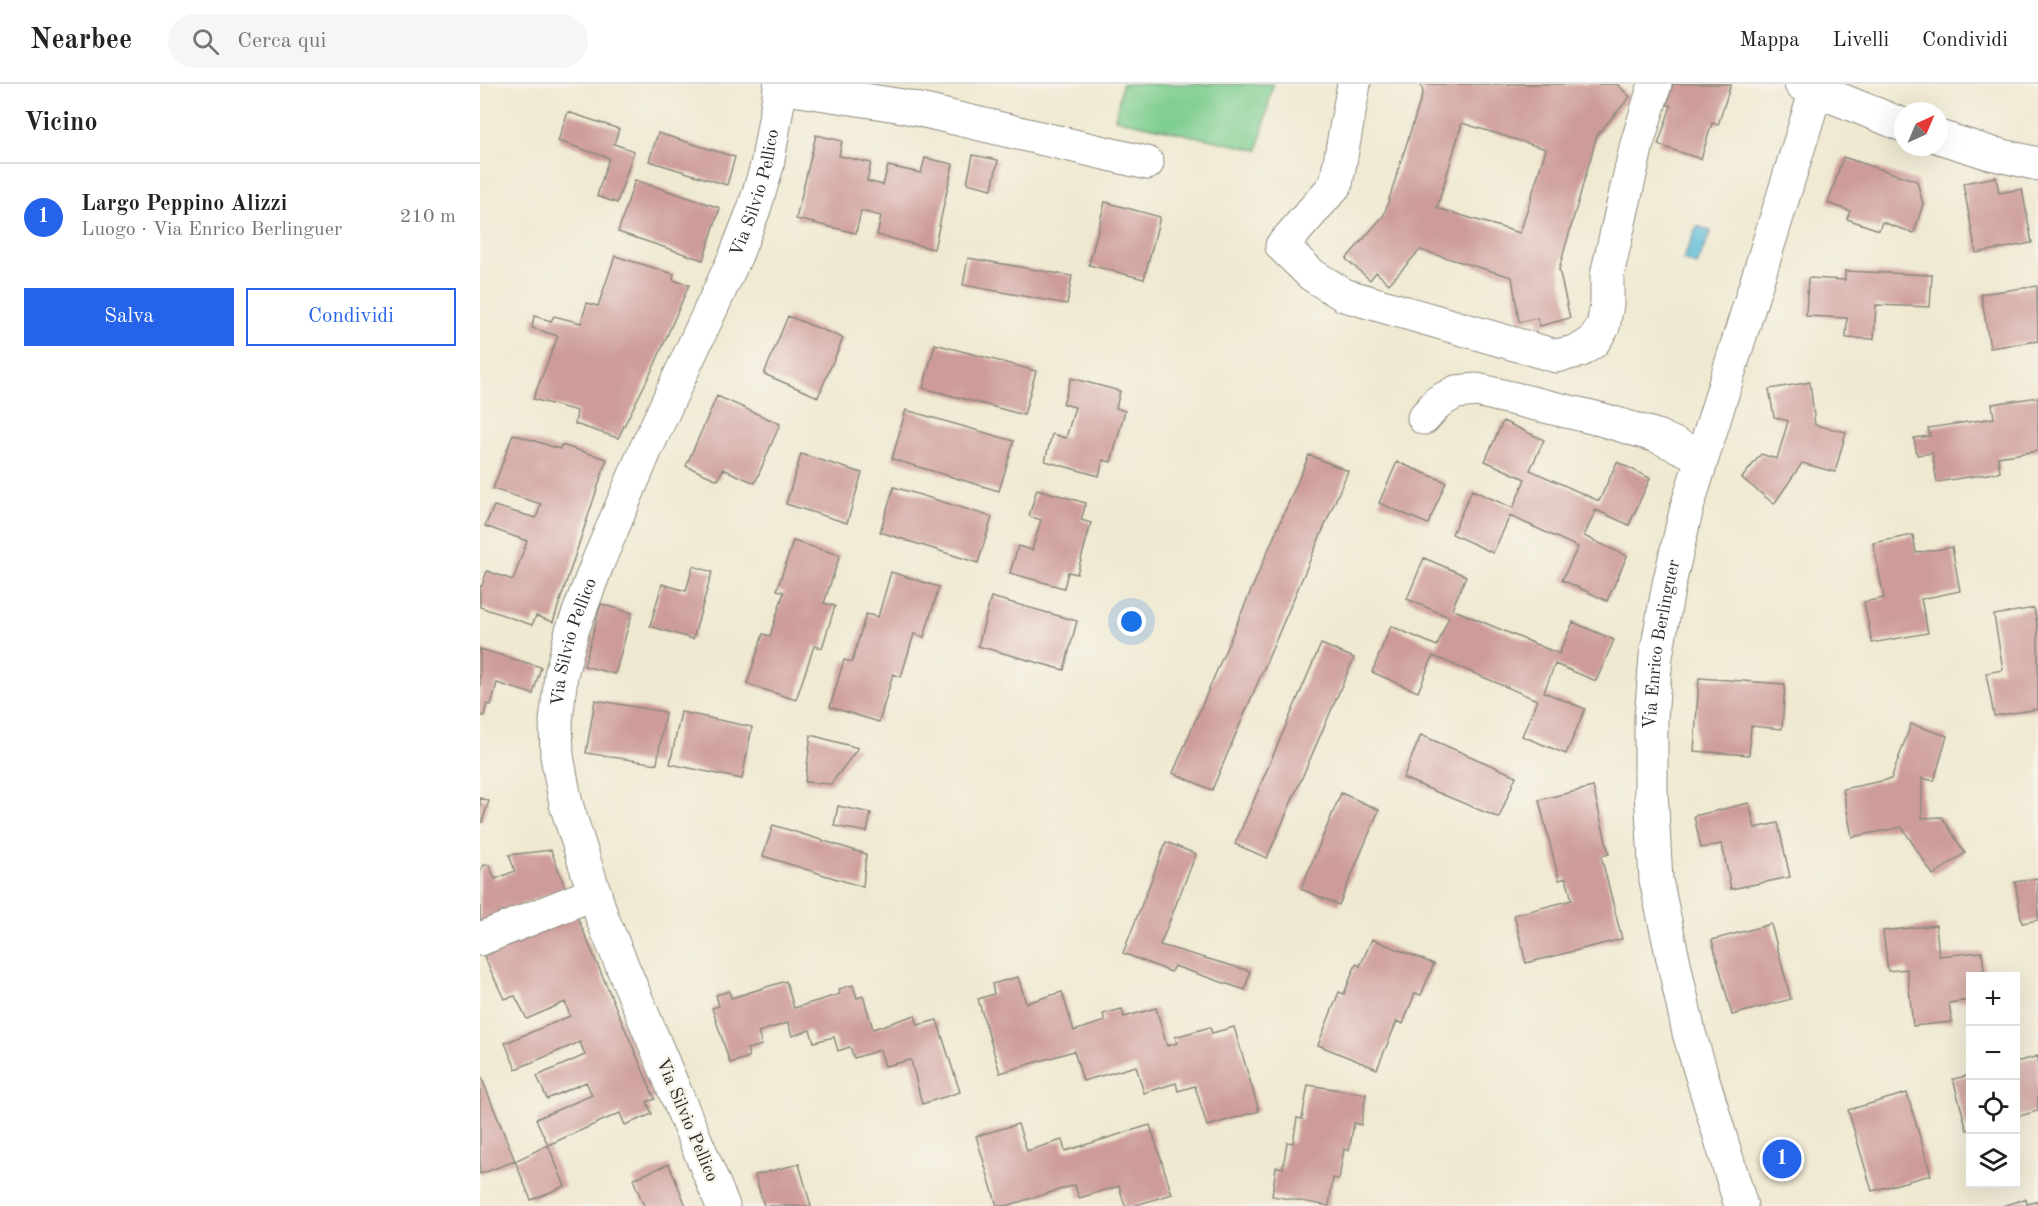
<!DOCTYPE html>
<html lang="it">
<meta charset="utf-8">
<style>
:root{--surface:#fff;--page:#f6f6f6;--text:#222;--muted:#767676;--line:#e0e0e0;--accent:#2563eb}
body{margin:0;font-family:"Old Standard TT",serif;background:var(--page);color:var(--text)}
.controls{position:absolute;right:18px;bottom:18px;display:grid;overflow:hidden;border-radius:0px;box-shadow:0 6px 24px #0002}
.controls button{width:54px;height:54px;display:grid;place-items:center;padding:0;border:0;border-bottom:2px solid var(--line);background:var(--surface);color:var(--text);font:30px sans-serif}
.compass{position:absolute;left:1414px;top:18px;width:54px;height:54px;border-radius:50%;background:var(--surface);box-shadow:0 6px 24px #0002;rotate:44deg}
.you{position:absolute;left:652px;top:538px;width:21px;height:21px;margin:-15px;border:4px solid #fff;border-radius:50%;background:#1a73e8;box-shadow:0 0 0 9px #1a73e833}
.badge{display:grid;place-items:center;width:39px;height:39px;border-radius:50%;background:var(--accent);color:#fff;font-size:20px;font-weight:700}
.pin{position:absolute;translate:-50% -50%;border:3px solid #fff;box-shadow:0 2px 6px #0006}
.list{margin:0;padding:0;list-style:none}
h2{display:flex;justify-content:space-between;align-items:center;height:78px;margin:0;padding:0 24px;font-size:26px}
h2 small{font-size:20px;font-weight:400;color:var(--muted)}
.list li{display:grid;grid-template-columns:39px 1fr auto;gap:18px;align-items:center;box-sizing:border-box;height:108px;padding:0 24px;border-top:2px solid var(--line)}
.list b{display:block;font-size:22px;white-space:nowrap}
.list p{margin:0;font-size:20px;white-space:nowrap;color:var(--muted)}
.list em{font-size:20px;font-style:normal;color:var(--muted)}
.actions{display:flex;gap:12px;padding:18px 24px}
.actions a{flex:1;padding:14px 0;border:2px solid var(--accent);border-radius:0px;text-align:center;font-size:21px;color:var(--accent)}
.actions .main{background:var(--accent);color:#fff}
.icon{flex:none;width:33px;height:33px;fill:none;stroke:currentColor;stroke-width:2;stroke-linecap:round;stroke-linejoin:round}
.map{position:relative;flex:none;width:1558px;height:1122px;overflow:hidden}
header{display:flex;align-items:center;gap:36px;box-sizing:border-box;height:84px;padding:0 30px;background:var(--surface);border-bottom:2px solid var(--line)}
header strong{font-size:28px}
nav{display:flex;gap:33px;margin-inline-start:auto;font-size:21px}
.search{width:420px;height:54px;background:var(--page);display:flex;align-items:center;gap:15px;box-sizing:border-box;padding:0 21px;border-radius:33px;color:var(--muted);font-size:22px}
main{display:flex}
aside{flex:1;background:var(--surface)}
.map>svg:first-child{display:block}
</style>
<header>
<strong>Nearbee</strong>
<div class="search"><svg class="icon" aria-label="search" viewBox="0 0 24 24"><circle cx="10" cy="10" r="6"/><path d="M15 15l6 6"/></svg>Cerca qui</div>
<nav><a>Mappa</a><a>Livelli</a><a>Condividi</a></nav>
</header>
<main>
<aside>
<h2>Vicino<small></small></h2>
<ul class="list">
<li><span class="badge">1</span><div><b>Largo Peppino Alizzi</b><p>Luogo · Via Enrico Berlinguer</p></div><em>210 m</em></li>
</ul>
<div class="actions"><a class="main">Salva</a><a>Condividi</a></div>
</aside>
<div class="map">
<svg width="1558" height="1122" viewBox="0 0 1558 1122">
<rect width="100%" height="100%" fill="#f7f3e8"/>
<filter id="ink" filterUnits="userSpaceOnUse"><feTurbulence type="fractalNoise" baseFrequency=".0167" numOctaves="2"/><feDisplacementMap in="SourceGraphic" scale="12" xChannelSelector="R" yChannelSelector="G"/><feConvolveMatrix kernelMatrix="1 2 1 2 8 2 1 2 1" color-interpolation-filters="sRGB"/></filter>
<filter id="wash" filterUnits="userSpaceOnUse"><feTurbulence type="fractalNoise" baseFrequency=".008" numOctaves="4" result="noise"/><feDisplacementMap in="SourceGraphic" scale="24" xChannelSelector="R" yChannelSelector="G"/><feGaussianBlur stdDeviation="1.35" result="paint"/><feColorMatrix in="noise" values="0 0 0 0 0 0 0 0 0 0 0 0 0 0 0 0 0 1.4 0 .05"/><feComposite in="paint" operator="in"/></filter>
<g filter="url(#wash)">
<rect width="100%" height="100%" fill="#efe9d1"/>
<path fill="#7dce90" stroke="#547c5e" stroke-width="1.5" d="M642 0H793L778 66 635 35Z"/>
<path fill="#59b9d7" stroke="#427281" stroke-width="1.5" d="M1217 142 1231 147 1217 181 1203 176Z"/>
<g id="blocks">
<path fill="#cd9b99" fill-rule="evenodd" d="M941 0H1137L1150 13 1117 51 1079 185 1090 234 1060 242 1057 234 1039 238 1032 193 940 166 909 200 896 188 890 196 866 175 904 131 943 8ZM982 39 1066 65 1040 149 957 124Z
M1193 0H1251L1238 41 1232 39 1221 75 1178 61 1191 22 1187 20Z
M88 28 139 45 134 60 154 67 137 119 117 112 129 74 78 57Z
M178 49 255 73 247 101 169 77Z
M336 51 362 57 359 72 391 79 387 97 403 101 408 82 441 89 445 74 473 80 454 165 397 151 401 132 381 127 376 149 316 135Z
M493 71 518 76 512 105 487 99Z
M1363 73 1437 97 1443 120 1434 149 1402 138 1399 146 1367 135 1370 127 1348 119Z
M1516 93 1519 109 1542 105 1552 159 1496 169 1483 99Z
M155 96 240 124 223 176 138 148Z
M625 118 680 133 664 195 609 181Z
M135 172 194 190 193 196 209 201 175 280 138 354 95 340 97 327 53 315 78 252 52 244 54 232 71 237 74 232 101 239 107 219 118 222Z
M488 174 592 192 587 220 483 201Z
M1365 187 1452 191 1450 223 1396 221 1394 255 1366 254 1367 234 1326 232 1328 194 1365 196Z
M1557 202 1558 257 1510 264 1501 210Z
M308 232 363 254 338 313 284 290Z
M455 260 556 287 544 331 443 304Z
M591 294 640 307 636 324 645 327 631 378 623 376 619 392 565 377 572 350 586 354 595 323 583 320Z
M1330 298 1335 341 1366 348 1355 388 1322 379 1294 420 1262 394 1281 370 1297 375 1308 337 1294 333 1289 305Z
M237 312 300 340 275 399 243 385 238 396 206 382Z
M1558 313V367L1518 373 1520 388 1457 398 1452 369 1437 371 1434 354 1450 352 1448 344 1514 334 1512 320Z
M426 326 534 357 519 407 412 375Z
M1023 337 1064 356 1050 386 1119 417 1137 378 1170 394 1149 441 1116 426 1104 452 1147 472 1127 517 1082 496 1098 463 1030 432 1013 469 972 450 992 406 1033 424 1045 395 1005 377Z
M33 350 80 365 81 361 127 375 73 538 56 532 52 541 0 523V502H2L7 487 33 496 47 457 5 442 14 422 56 434 61 420 13 405Z
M321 370 382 389 367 439 306 420Z
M829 371 868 387 732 706 693 689Z
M917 378 966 398 948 440 899 419Z
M414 403 512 433 498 479 400 448Z
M557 405 606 419 601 436 611 439 597 490 588 488 584 504 530 489 538 462 552 466 561 436 549 432Z
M1433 451 1436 469 1472 463 1480 507 1441 515 1448 549 1392 559 1384 518 1404 514 1393 459Z
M313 457 360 471 344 519 355 522 342 564 334 562 316 616 267 600 283 550 290 552 304 508 297 506Z
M944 474 986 492 972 525 1079 570 1093 538 1134 556 1116 597 1075 580 1064 608 1105 625 1086 670 1042 652 1057 616 953 572 938 608 892 588 911 542 957 562 969 533 927 515Z
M213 482 232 488 213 555 170 542 182 500 206 507Z
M411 488 459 503 444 553 434 550 421 593 413 590 399 638 350 623 364 576 372 578 386 530 398 533Z
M511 513 597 537 584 586 498 562Z
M121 520 152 529 135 590 104 582Z
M1554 524 1558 545V625L1514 632 1506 589 1523 586 1514 531Z
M841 560 874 574 787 774 755 760Z
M0 565 61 583 53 610 17 599 11 621 7 620 4 632 0 631Z
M1219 594 1305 600 1302 645 1271 642 1269 671 1214 667Z
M115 616 185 628 177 680 106 669Z
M201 628 272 643 262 695 190 680Z
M1431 640 1467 652 1454 697 1442 694V734L1462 733 1485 769 1453 791 1422 743 1372 753 1363 705 1411 695Z
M331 651 378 664 351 700 325 698Z
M941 651 1036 692 1019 734 923 694Z
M1113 703 1129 770 1121 772 1142 855 1046 879 1034 831 1092 816 1086 794 1079 796 1059 716Z
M861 709 899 726 859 821 821 805Z
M0 714 9 717 2 738 0 737Z
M1269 719 1275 744 1298 739 1310 793 1251 805 1242 760 1221 764 1214 732Z
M358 722 391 729 387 748 354 742Z
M293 741 386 770 383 803 283 772Z
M686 758 716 770 680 861 770 887 765 906 694 882 691 888 643 869Z
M71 766 85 803 0 838V787L4 781H9L15 795 35 787 29 771Z
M1558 794V836L1542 839 1535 798Z
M96 830 175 1015 167 1018 172 1030 145 1041 140 1029 68 1061 56 1035 112 1011 106 998 67 1015 57 992 105 971 100 958 36 985 25 959 90 932 85 918 47 935 35 912 24 915 4 872Z
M1291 840 1311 915 1252 931 1232 856Z
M1456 841 1459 872 1502 868 1505 892H1490V916L1469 919 1472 938 1433 942 1427 885 1408 887 1403 847Z
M892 855 954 880 941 911 935 909 923 940 917 937 897 985 838 961 859 908 864 910 876 880 880 882Z
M538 893 546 919 582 908 594 947 625 937 623 930 642 925 644 933 676 924 687 962 697 959 695 953 730 943 732 949 754 943 779 1027 727 1042 715 1002 698 1007 696 999 664 1009 656 982 603 997 594 967 520 989 498 915 514 910 512 900Z
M306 897 314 924 360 910 359 905 373 901 377 914 383 912 393 945 435 931 438 941 457 936 480 1008 442 1020 431 976 405 982 400 966 374 974 370 963 358 967 354 953 334 958 330 946 312 952 308 939 278 948 282 961 267 965 269 973 250 979 232 924 239 922 236 911 249 907 251 914Z
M1558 972V1027L1536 1033V978Z
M0 990 35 1077 0 1090Z
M1490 991V1045L1487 1046 1473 995Z
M828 1001 886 1010 881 1041 874 1039 869 1067 864 1065 859 1095 853 1094 849 1122 792 1112 796 1083 803 1084 807 1058 813 1059 817 1034 822 1035Z
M1427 1009 1451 1091 1392 1107 1368 1026Z
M538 1040 547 1067 582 1056 585 1067 670 1041 692 1110 653 1122H645L639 1102 599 1114 595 1101 526 1122H517L496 1052Z
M68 1061 85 1102 51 1116 35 1077Z
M189 1080 206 1122H164L153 1095Z
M319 1080 331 1122H284L275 1091Z
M1546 1115 1547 1120 1558 1117V1122H1522Z"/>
</g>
</g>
<g filter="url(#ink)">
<use href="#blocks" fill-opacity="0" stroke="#8d8a7e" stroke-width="1.5"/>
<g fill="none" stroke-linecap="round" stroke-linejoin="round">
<defs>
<g id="minor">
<path d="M874 0 856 100 802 162 832 191 864 211 1076 272 1099 267 1113 258 1123 243 1127 220V191L1157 60 1175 0"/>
<path d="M1321 0 1423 41"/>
<path d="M300 3 423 22 667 79"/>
<path d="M1459 53 1510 69 1558 80"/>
<path d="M944 334 958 318 976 308 997 306 1120 335 1177 352 1222 373"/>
<path d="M0 855 115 809"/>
<path id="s1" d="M243 1122 123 836 86 720 77 672 76 638 81 591 92 547 118 478 165 367 256 171 274 125 287 82 301 0"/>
<path id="s2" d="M1261 1122 1209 949 1176 796 1171 707V634L1176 572 1189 500 1207 423 1338 0"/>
</g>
</defs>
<use href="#minor" stroke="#8d8a7e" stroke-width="35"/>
<use href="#minor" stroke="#fff" stroke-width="33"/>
</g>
</g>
<g text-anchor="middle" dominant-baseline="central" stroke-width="4.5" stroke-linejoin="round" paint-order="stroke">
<g font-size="18" fill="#2b2b2b" stroke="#f7f3e8">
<text stroke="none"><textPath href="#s1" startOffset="1083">Via Silvio Pellico</textPath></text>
<text stroke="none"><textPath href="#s1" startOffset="597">Via Silvio Pellico</textPath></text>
<text stroke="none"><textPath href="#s2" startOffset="574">Via Enrico Berlinguer</textPath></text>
<text transform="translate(207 1036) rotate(67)">Via Silvio Pellico</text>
</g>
</g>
</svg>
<div class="controls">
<button>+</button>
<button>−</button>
<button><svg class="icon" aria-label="locate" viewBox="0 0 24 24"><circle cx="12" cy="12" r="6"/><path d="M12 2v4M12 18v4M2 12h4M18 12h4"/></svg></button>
<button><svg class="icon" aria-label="layers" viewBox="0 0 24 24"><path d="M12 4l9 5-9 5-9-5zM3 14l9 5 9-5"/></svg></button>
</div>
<svg class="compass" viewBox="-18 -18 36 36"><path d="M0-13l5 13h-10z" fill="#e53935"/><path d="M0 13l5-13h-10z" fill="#767676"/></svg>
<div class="you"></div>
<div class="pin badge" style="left:1302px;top:1075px">1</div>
</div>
</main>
